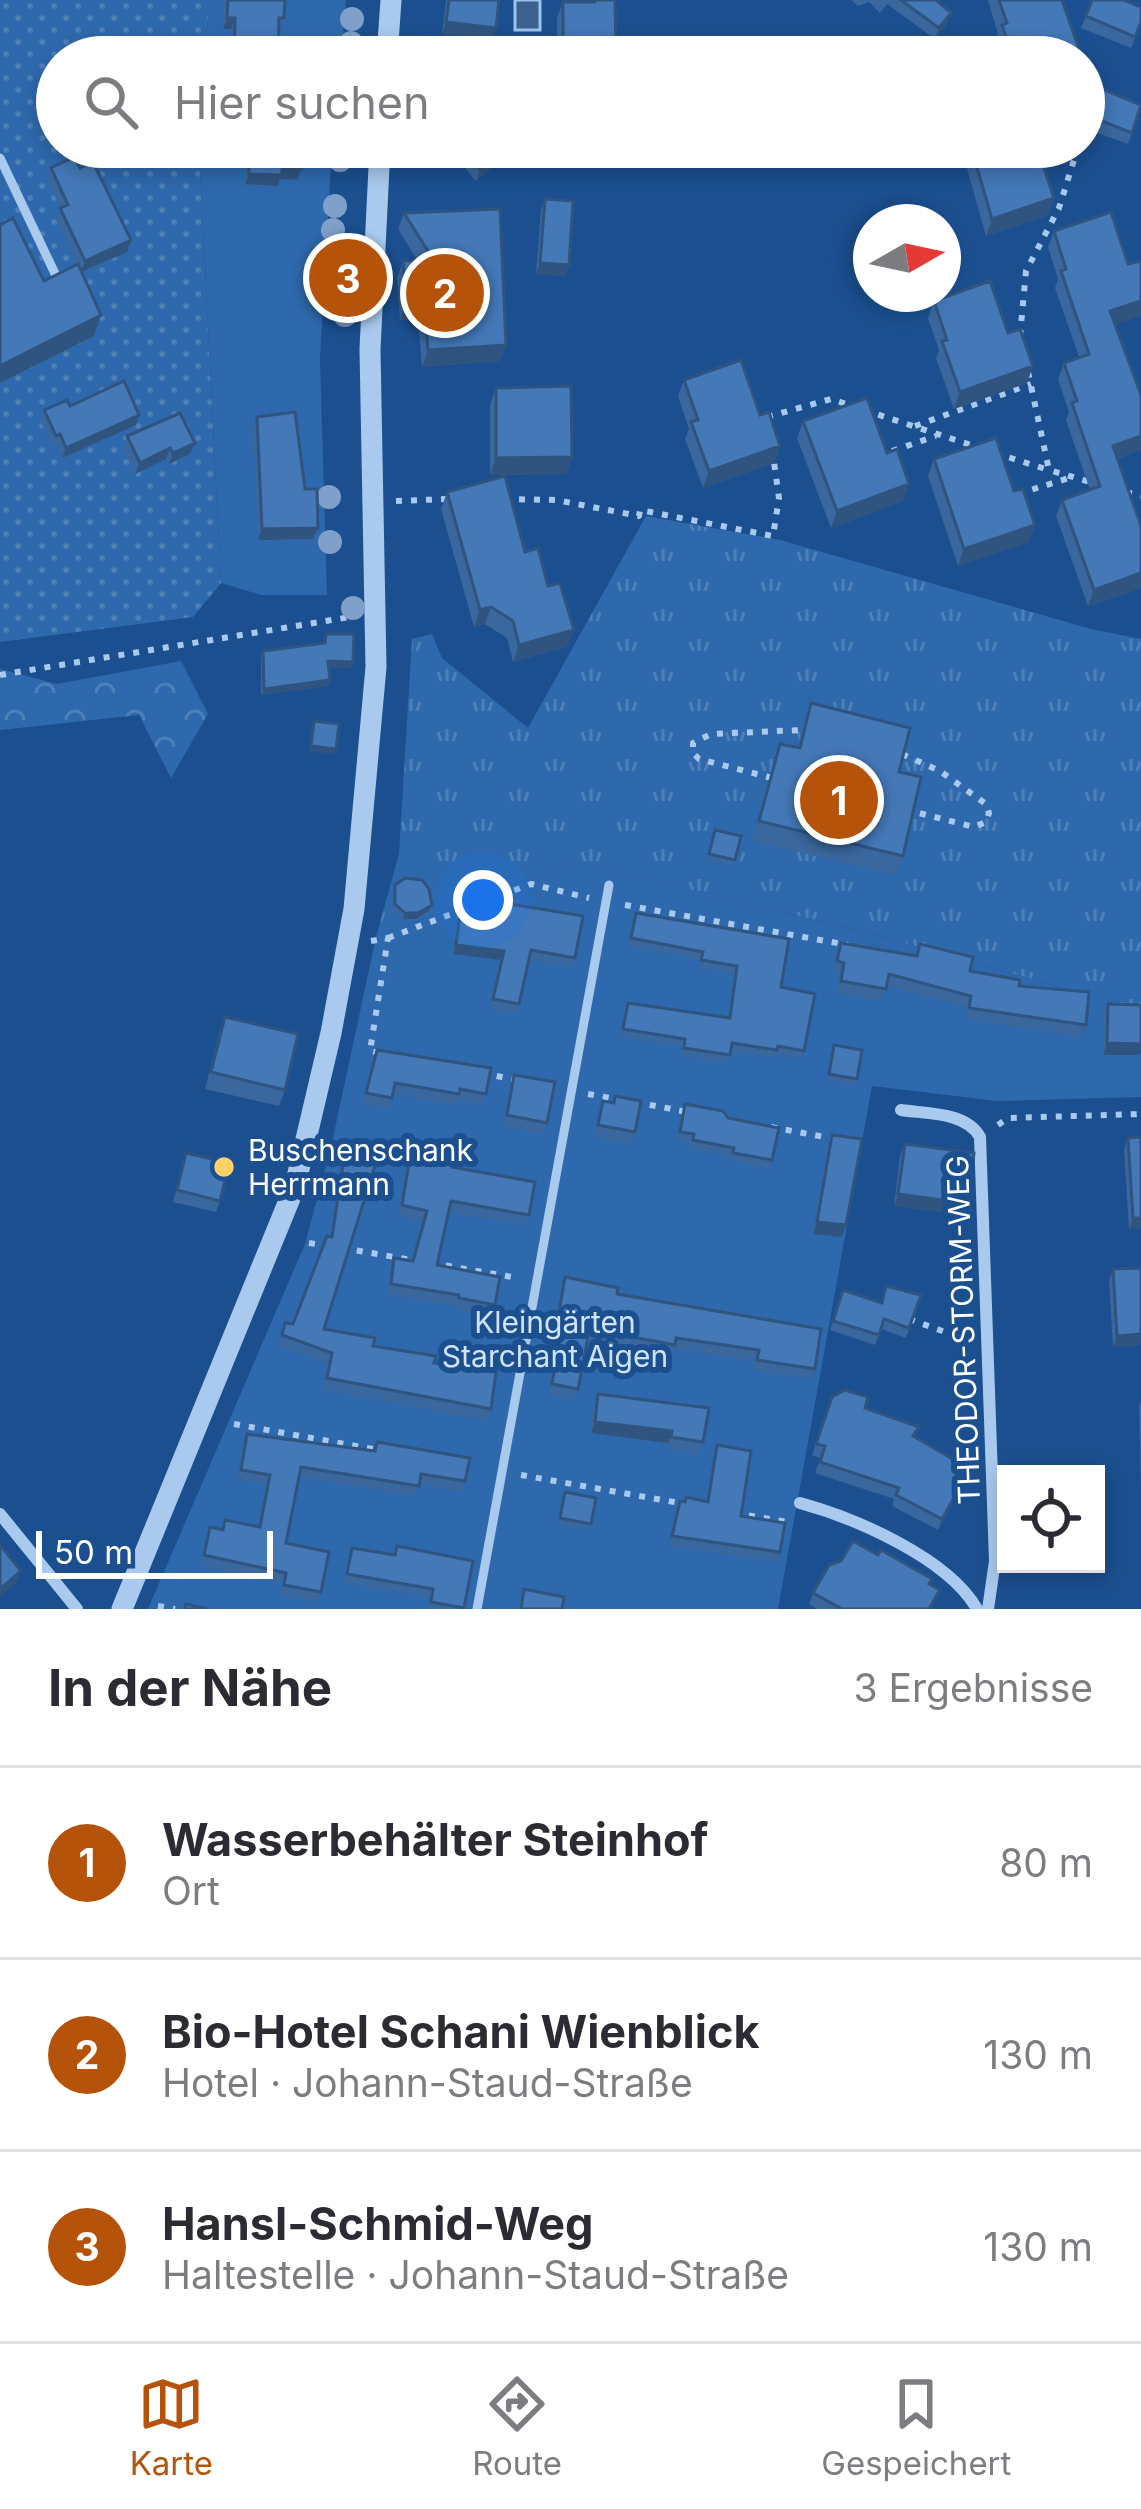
<!DOCTYPE html>
<html lang="de">
<meta charset="utf-8">
<style>
:root{--surface:#fff;--page:#f2f2f3;--text:#2b2b33;--muted:#7c7c81;--line:#e1e1e2;--accent:#b45309}
body{margin:0;font-family:Inter,sans-serif;background:var(--page);color:var(--text)}
.controls{position:absolute;right:36px;bottom:36px;display:grid;overflow:hidden;border-radius:0px;box-shadow:0 6px 18px #0003}
.controls button{width:108px;height:108px;display:grid;place-items:center;padding:0;border:0;border-bottom:3px solid var(--line);background:var(--surface);color:var(--text);font:60px sans-serif}
.compass{position:absolute;left:853px;top:204px;width:108px;height:108px;border-radius:50%;background:var(--surface);box-shadow:0 6px 18px #0003;rotate:81deg}
.scale{position:absolute;left:36px;bottom:30px;width:237px;box-sizing:border-box;padding-left:12px;border:6px solid #fff;border-top:0;font-size:33px;line-height:42px;white-space:nowrap;color:#fff;-webkit-text-stroke:9px #1b4f8f;paint-order:stroke}
.you{position:absolute;left:483px;top:900px;width:42px;height:42px;margin:-30px;border:9px solid #fff;border-radius:50%;background:#1a73e8;box-shadow:0 0 0 18px #1a73e833}
.badge{display:grid;place-items:center;width:78px;height:78px;border-radius:50%;background:var(--accent);color:#fff;font-size:39px;font-weight:700}
.pin{position:absolute;translate:-50% -50%;border:6px solid #fff;box-shadow:0 3px 12px #0006}
.list{margin:0;padding:0;list-style:none}
h2{display:flex;justify-content:space-between;align-items:center;height:156px;margin:0;padding:0 48px;font-size:51px}
h2 small{font-size:39px;font-weight:400;color:var(--muted)}
.list li{display:grid;grid-template-columns:78px 1fr auto;gap:36px;align-items:center;box-sizing:border-box;height:192px;padding:0 48px;border-top:3px solid var(--line)}
.list b{display:block;font-size:45px;white-space:nowrap}
.list p{margin:0;font-size:39px;white-space:nowrap;color:var(--muted)}
.list em{font-size:39px;font-style:normal;color:var(--muted)}
.icon{flex:none;width:66px;height:66px;fill:none;stroke:currentColor;stroke-width:2;stroke-linecap:round;stroke-linejoin:round}
.map{position:relative;flex:none;width:1141px;height:1609px;overflow:hidden}
.search{position:absolute;background:var(--surface);box-shadow:0 6px 18px #0003;left:36px;right:36px;top:36px;height:132px;display:flex;align-items:center;gap:30px;box-sizing:border-box;padding:0 42px;border-radius:66px;color:var(--muted);font-size:45px}
.sheet{height:732px;background:var(--surface)}
nav{display:flex;justify-content:space-around;align-items:center;box-sizing:border-box;height:168px;border-top:3px solid var(--line);background:var(--surface);font-size:33px;color:var(--muted)}
nav a{display:grid;justify-items:center;gap:6px}
nav .on{color:var(--accent)}
.map>svg:first-child{display:block}
</style>
<div class="map">
<svg width="1141" height="1609" viewBox="0 0 1141 1609">
<defs>
<pattern id="grass-tufts" width="24" height="20" patternUnits="userSpaceOnUse" patternTransform="scale(3)"><rect width="24" height="20" fill="#2e69ad"/><path d="M3 7l-1-3M5 7V3M7 7l1-3M15 17l-1-3M17 17v-4M19 17l1-3" fill="none" stroke="#4d80b9"/></pattern>
<pattern id="forest-crowns" width="20" height="18" patternUnits="userSpaceOnUse" patternTransform="scale(3)"><rect width="20" height="18" fill="#2e69ad"/><path d="M2 6a3 3 0 1 1 6 0M12 15a3 3 0 1 1 6 0" fill="none" stroke="#4d80b9"/></pattern>
<pattern id="park-dots" width="8" height="8" patternUnits="userSpaceOnUse" patternTransform="scale(3)"><rect width="8" height="8" fill="#2e69ad"/><path d="M2 2h.1M6 6h.1" fill="none" stroke="#4d80b9" stroke-width="1.8" stroke-linecap="round"/></pattern>
<pattern id="water-ripples" width="26" height="14" patternUnits="userSpaceOnUse" patternTransform="scale(3)"><rect width="26" height="14" fill="#3c6290"/><path d="M2 4q2-2 4 0t4 0M15 11q2-2 4 0t4 0" fill="none" stroke="#597aa1"/></pattern>
</defs>
<rect width="100%" height="100%" fill="#1b4f8f"/>
<path fill="url(#grass-tufts)" d="M646 516 780 540 1091 629 1141 639V1010L873 934 574 861 376 937 399 854 412 639 432 634 442 658 528 728Z"/>
<path fill="url(#forest-crowns)" d="M181 661 208 714 171 778 139 715 0 730V669L57 684Z"/>
<path fill="url(#park-dots)" d="M0 0H211L203 57H57V147H199L221 583 193 617 0 642Z"/>
<path fill="#2e69ad" d="M211 0H346L341 57H203Z
M199 147H332L320 359 327 595H261L221 583Z
M574 861 873 934 1141 1010V1097L997 1101 872 1086 778 1609H148L305 1244 331 1147 376 937Z"/>
<path fill="url(#water-ripples)" stroke="#9cc4f0" stroke-width="3" d="M515 0H540V30H515Z"/>
<g fill="none" stroke-linecap="round" stroke-linejoin="round">
<path stroke="#a9c9ee" stroke-width="6" stroke-dasharray="6 9" stroke-linecap="butt" d="M1020 336 1026 271 1059 208 1078 147
M1028 372 1049 470 1090 482
M864 410 977 447
M767 417 831 399 852 406
M915 426 1031 384
M892 451 936 436
M995 453 1049 470
M1126 492 1141 496
M1018 494 1069 478
M504 499 556 500 639 516 640 510 773 536 779 498 773 455
M396 501 449 499
M0 675 350 617
M902 754 940 771 986 804 989 813 986 822 974 827 907 810
M772 778 699 759 693 753V743L711 734 801 730
M625 905 848 945
M388 938 531 884 589 898
M371 941 388 938 370 1051 381 1053
M482 1073 516 1080
M588 1094 622 1100
M635 1102 687 1112
M998 1125 1008 1118 1141 1114
M771 1127 835 1139
M309 1243 329 1246
M342 1248 418 1261
M431 1263 518 1278
M909 1319 945 1332 965 1331
M234 1424 378 1450
M521 1475 685 1504
M734 1513 788 1522
M158 1606 175 1609"/>
<path stroke="#a9c9ee" stroke-width="9" d="M0 158 59 282
M477 1609 609 885"/>
<path stroke="#a9c9ee" stroke-width="12" d="M901 1110C928 1114 966 1112 980 1137L995 1561 988 1609
M800 1503C855 1518 948 1558 977 1609
M0 1514 77 1609"/>
<path stroke="#a9c9ee" stroke-width="21" d="M387 57 391 0
M122 1609 295 1186 331 1033 354 909 376 667 370 349 380 147"/>
</g>
<g fill="#7ea0ca">
<circle cx="352" cy="19" r="12"/>
<circle cx="351" cy="43" r="12"/>
<circle cx="340" cy="160" r="12"/>
<circle cx="335" cy="206" r="12"/>
<circle cx="333" cy="230" r="12"/>
<circle cx="348" cy="267" r="12"/>
<circle cx="345" cy="315" r="12"/>
<circle cx="329" cy="497" r="12"/>
<circle cx="330" cy="542" r="12"/>
<circle cx="353" cy="608" r="12"/>
</g>
<path fill="#3a679d" d="M224 0H285L284 18 281 29H279L278 57H231V29H223Z
M446 0H499L496 28 492 39 442 34Z
M851 0H936L947 24 935 39 887 4 880 13 869 2 858 6Z
M988 0H1062L1080 57H1001L996 42 998 34Z
M1092 0 1141 24 1131 48 1081 28Z
M563 2 616 57H557V18Z
M1084 75 1100 88 1141 109 1128 144 1084 128Z
M222 147H302L301 169 297 180 280 179 278 186 245 184 246 166 220 165Z
M452 147H500L503 150 499 161 476 181 451 151Z
M961 147H1037L1054 198 1048 215 986 236Z
M51 168 127 252 82 272 101 315 94 336 0 383V225L44 281 77 264 56 220 60 208 47 179Z
M545 199 569 265 564 276 536 274 541 210Z
M404 213 506 345 500 361 422 367 418 319 400 320 397 278 403 261 417 260 398 229Z
M1054 231 1128 264H1141V316L1115 324 1141 395V450L1117 459 1141 526V588L1088 606 1056 516 1062 500 1090 490 1066 420 1069 412 1058 379 1064 363 1079 357 1055 288 1058 279 1048 247Z
M934 301 1027 383 954 409 936 358 939 350 928 318Z
M684 380 760 415 780 446 774 463 703 488 685 439 689 429 678 396Z
M496 388 572 457 566 474 490 475V404Z
M70 406 136 425 62 458 56 444 52 446 40 420 44 410Z
M257 417 305 489 318 528 313 539 258 540 253 429Z
M803 421 903 501 831 528 797 438Z
M127 436 190 454 169 464 166 459 135 474 123 447Z
M934 459 1014 491 1035 525 1029 542 958 566 928 476Z
M447 492 525 552 568 646 513 662 507 638 485 624 474 627 441 509Z
M326 634 351 668 328 667V686L261 695V657L263 651 323 643Z
M811 703 899 772 903 856 895 875 752 841 780 744 797 747Z
M715 830 741 836 733 866 707 860Z
M395 885 432 905 429 911 416 919H403L392 910Z
M503 903 575 958 572 967 529 960 516 1014 490 1009 500 960 453 954 458 917 461 907 499 912Z
M636 913 781 987 804 1051 801 1059 775 1054 774 1058 731 1051 727 1063 681 1056 682 1047 620 1037 628 1003 728 1018 734 974 698 968 700 960 628 946Z
M841 943 916 955 920 944 970 971 1019 986 1086 1025 1082 1037 965 1019 967 1007 886 986 881 1000 837 993 840 974 833 972Z
M1108 1004 1140 1055H1103V1016Z
M225 1017 285 1090 279 1106 205 1089 219 1033Z
M834 1045 857 1079 855 1085 827 1080Z
M377 1050 486 1094 482 1105 457 1100 455 1105 393 1094 388 1109 362 1104Z
M514 1075 547 1123 543 1134 503 1127 510 1086Z
M615 1096 635 1132 631 1144 594 1137 603 1101 613 1103Z
M685 1104 728 1118 772 1160 769 1169 730 1161 731 1156 690 1149V1143L677 1141Z
M832 1135 842 1237 813 1234 828 1147Z
M1141 1137V1229H1129L1124 1149 1128 1138Z
M905 1144 967 1194 957 1193 951 1213 894 1206 900 1155Z
M345 1151 324 1329 373 1346 434 1363 491 1409 487 1420 323 1390 328 1364 278 1346 285 1323 293 1324 330 1236 341 1162Z
M411 1151 452 1167 529 1215 525 1225 449 1212 437 1265 495 1305 491 1316 455 1309V1305L387 1295 391 1269 394 1258 412 1261 423 1222 398 1216 407 1162Z
M186 1153 220 1201 216 1212 173 1202Z
M1141 1268V1345L1113 1347 1109 1281 1113 1269Z
M565 1277 617 1294 815 1369 811 1379 753 1370 755 1361 674 1349 671 1356 592 1341 587 1342 578 1389 574 1399 548 1394 560 1323H555Z
M843 1290 881 1302 921 1295 906 1338 881 1329 875 1345 830 1330Z
M598 1394 703 1442 699 1454 667 1449 668 1443 591 1433 594 1405Z
M1141 1400V1489L1139 1407Z
M865 1408 919 1427 915 1437 970 1469 966 1481 938 1530 892 1506 894 1499 815 1473 820 1458 812 1455 828 1409Z
M247 1434 373 1451 377 1442 465 1481 462 1492 419 1484 415 1496 299 1477 286 1543 321 1592 318 1602 280 1595 282 1584 200 1565 210 1527 221 1530 225 1520 258 1527 266 1485 237 1480Z
M717 1445 741 1516 780 1552 777 1562 669 1546 680 1501H706L714 1455Z
M565 1492 591 1524 589 1530 557 1524Z
M397 1546 473 1561 464 1609H428L430 1598 344 1583 352 1548 393 1555Z
M930 1584 940 1590 931 1609H817L809 1604 813 1593Z"/>
<path fill="#305480" d="M951 13 947 24 935 39 939 28Z
M227 18H235L231 29H223Z
M446 22 496 28 492 39 442 34Z
M503 150 499 161 476 181 480 169Z
M224 154 249 156 246 166 220 165Z
M282 168 301 169 297 180 280 179 278 186 245 184 249 174Z
M1054 198 1048 215 986 236 992 219Z
M131 240 127 252 81 272 85 261Z
M540 263 569 265 564 276 536 274Z
M1141 301V316L1104 328 1110 311Z
M424 302 418 319 400 320 406 304Z
M101 315 94 336 0 383V366Z
M506 345 500 361 422 367 428 350Z
M1033 366 1027 383 954 409 960 392Z
M139 415 136 425 62 458 66 448Z
M1141 436V450L1106 462 1113 446Z
M195 443 190 454 169 464 173 453Z
M780 446 774 463 703 488 709 471Z
M170 448 166 459 135 474 140 463Z
M572 457 566 474 490 475 496 458Z
M909 484 903 501 831 528 837 511Z
M1035 525 1029 542 958 566 964 549Z
M318 528 313 539 258 540 262 529Z
M1141 573V588L1088 606 1094 590Z
M491 607 485 624 474 627 480 610Z
M574 630 568 646 513 662 519 645Z
M328 661 353 662 351 668 326 667Z
M330 680 328 686 261 695 264 689Z
M311 746 336 749 334 754 309 751Z
M432 905 429 911 416 919H403L405 913Z
M456 945 504 951 500 960 453 954Z
M1107 1043 1141 1044V1052L1140 1055H1103Z
M958 1181 971 1182 967 1194 954 1192Z
M898 1194 956 1202 951 1213 894 1206Z
M1133 1218H1141V1229H1129Z
M817 1222 846 1225 842 1237 813 1234Z
M559 1312 564 1313 560 1323H555Z
M1141 1334V1345L1113 1347 1117 1336Z
M595 1422 672 1431 668 1443 591 1433Z
M970 1469 966 1481 938 1530 942 1519Z
M21 1571 17 1582 0 1597V1589Z"/>
<path fill="#4478b7" stroke="#305480" stroke-width="3" d="M228 0H285L284 18H279L278 57H234L235 18H227Z
M449 0H499L496 28 446 22Z
M596 0H615L616 57H563V2H595Z
M901 0H936L951 13 939 28Z
M999 0H1062L1081 55 1075 57H1013L1002 25 1007 23Z
M1092 0H1124L1141 7V22L1135 37 1086 16Z
M1090 59 1100 88 1141 105 1132 133 1084 114V75Z
M225 147H302L301 169 282 168V175L249 174V156L224 154Z
M461 147H500L503 150 480 169Z
M971 147H1037L1054 198 992 219Z
M74 157 80 168 93 162 131 240 85 261 60 208 68 205 51 168Z
M545 199 573 201 569 265 540 263Z
M500 209 506 345 428 350 424 302 406 304 403 261 433 259 404 213Z
M1111 212 1128 264 1140 261 1141 264V301L1110 311 1141 395V436L1113 446 1141 526V573L1094 590 1062 500 1100 486 1072 403 1077 401 1064 363 1089 354 1061 271 1066 269 1054 231Z
M13 218 44 281 78 264 101 315 0 366V225Z
M990 281 1008 333 1020 329 1033 366 960 392 942 341 947 340 934 301Z
M741 360 760 415 769 412 780 446 709 471 691 422 698 420 684 380Z
M124 381 139 415 66 448 60 434 56 436 44 410 67 400 70 406Z
M571 386 572 457 496 458V388Z
M867 398 887 453 897 449 909 484 837 511 803 421Z
M295 412 305 489H317L318 528 262 529 257 417Z
M180 413 195 443 173 453 170 448 140 463 127 436Z
M996 438 1014 491 1023 489 1035 525 964 549 934 459Z
M505 476 525 552 538 548 548 586 560 583 574 630 519 645 513 621 491 607 480 610 447 492Z
M326 634H354L353 662 328 661 330 680 264 689 263 651 325 643Z
M811 703 910 728 899 772 921 777 903 856 759 821 780 744 800 748Z
M314 721 339 724 336 749 311 746Z
M715 830 741 836 735 860 709 854Z
M405 878 422 880 429 889 432 905 418 913H405L395 904V885Z
M503 903 583 916 575 958 531 950 519 1004 493 999 504 951 456 945 461 907 501 912Z
M636 913 789 939 781 987 815 994 804 1051 778 1046 777 1050 732 1043 730 1055 684 1048 685 1039 623 1029 628 1003 730 1018 737 966 701 960 703 952 631 938Z
M841 943 917 956 920 944 973 957 970 971 1020 980 1019 986 1089 992 1086 1025 969 1008 971 996 889 974 886 989 841 981 844 963 837 961Z
M1108 1004 1141 1005V1044L1107 1043Z
M225 1017 298 1034 285 1090 211 1072Z
M834 1045 862 1050 857 1079 829 1074Z
M377 1050 491 1068 486 1094 460 1089 459 1094 395 1083 392 1098 366 1093Z
M514 1075 555 1082 547 1123 507 1115Z
M615 1096 641 1101 635 1132 598 1125 603 1101 614 1103Z
M685 1104 723 1111 728 1118 779 1128 772 1160 733 1153 734 1148 693 1140 694 1134 680 1132Z
M832 1135 862 1139 846 1225 817 1222Z
M1141 1137V1218H1133L1128 1138Z
M905 1144 974 1153 971 1182 958 1181 956 1202 898 1194Z
M345 1151 378 1156 324 1329 375 1338 373 1346 436 1356 434 1363 496 1372 491 1409 327 1378 332 1353 282 1335 285 1323 293 1324 327 1236 332 1237Z
M411 1151 453 1159 452 1167 535 1182 529 1215 451 1201 437 1265 500 1277 495 1305 459 1298V1295L391 1284 394 1258 413 1261 427 1211 402 1205Z
M186 1153 229 1163 220 1201 177 1190Z
M1141 1268V1334L1117 1336 1113 1269Z
M565 1277 618 1288 617 1294 821 1329 815 1369 757 1360 759 1350 676 1338 675 1345 596 1330 589 1331 578 1389 552 1384 564 1313 559 1312Z
M886 1286 921 1295 909 1328 884 1319 879 1335 833 1321 843 1290 882 1303Z
M845 1390 868 1397 865 1408 919 1427 913 1436 970 1469 942 1519 896 1495 899 1488 820 1462 825 1446 816 1444 832 1397Z
M598 1394 709 1408 703 1442 671 1437 672 1431 595 1422Z
M247 1434 375 1451 377 1442 470 1458 465 1481 421 1474 419 1486 301 1467 286 1543 329 1552 321 1592 284 1585 286 1573 204 1555 210 1527 223 1530 225 1520 260 1527 270 1475 241 1470Z
M717 1445 751 1451 741 1516 785 1523 780 1552 672 1536 680 1501 685 1502 686 1497 708 1502Z
M565 1492 596 1498 591 1524 560 1518Z
M853 1541 878 1555 881 1550 932 1579 929 1584 940 1590 929 1609H842L813 1593 829 1565 841 1561Z
M0 1545 21 1571 0 1589Z
M397 1546 473 1561 464 1608 431 1602 433 1589 347 1574 352 1548 395 1555Z
M524 1589 564 1597 562 1609H521Z
M186 1604 207 1609H185Z"/>
<circle fill="#ffd166" stroke="#1b4f8f" stroke-width="4.5" cx="224" cy="1167" r="12"/>
<g text-anchor="middle" dominant-baseline="central" stroke-width="12" stroke-linejoin="round" paint-order="stroke">
<g font-size="30" fill="#fff" stroke="#1b4f8f" text-anchor="start">
<text x="248" y="1150">Buschenschank<tspan x="248" dy="34">Herrmann</tspan></text>
</g>
<g font-size="30" fill="#cfe3fa" stroke="#1b4f8f">
<text x="555" y="1322">Kleingärten<tspan x="555" dy="34">Starchant Aigen</tspan></text>
</g>
<g font-size="30" fill="#fff" stroke="#1b4f8f">
<text transform="translate(963 1330) rotate(-92)">THEODOR-STORM-WEG</text>
</g>
</g>
</svg>
<div class="controls">
<button><svg class="icon" aria-label="locate" viewBox="0 0 24 24"><circle cx="12" cy="12" r="6"/><path d="M12 2v4M12 18v4M2 12h4M18 12h4"/></svg></button>
</div>
<svg class="compass" viewBox="-18 -18 36 36"><path d="M0-13l5 13h-10z" fill="#e53935"/><path d="M0 13l5-13h-10z" fill="#7c7c81"/></svg>
<div class="scale">50 m</div>
<div class="you"></div>
<div class="pin badge" style="left:839px;top:800px">1</div>
<div class="pin badge" style="left:445px;top:293px">2</div>
<div class="pin badge" style="left:348px;top:278px">3</div>
<div class="search"><svg class="icon" aria-label="search" viewBox="0 0 24 24"><circle cx="10" cy="10" r="6"/><path d="M15 15l6 6"/></svg>Hier suchen</div>
</div>
<section class="sheet">
<h2>In der Nähe<small>3 Ergebnisse</small></h2>
<ul class="list">
<li><span class="badge">1</span><div><b>Wasserbehälter Steinhof</b><p>Ort</p></div><em>80 m</em></li>
<li><span class="badge">2</span><div><b>Bio-Hotel Schani Wienblick</b><p>Hotel · Johann-Staud-Straße</p></div><em>130 m</em></li>
<li><span class="badge">3</span><div><b>Hansl-Schmid-Weg</b><p>Haltestelle · Johann-Staud-Straße</p></div><em>130 m</em></li>
</ul>
</section>
<nav>
<a class="on"><svg class="icon" aria-label="map" viewBox="0 0 24 24"><path d="M3 6l6-2 6 2 6-2v14l-6 2-6-2-6 2zM9 4v14M15 6v14"/></svg>Karte</a>
<a><svg class="icon" aria-label="directions" viewBox="0 0 24 24"><path d="M12 3l9 9-9 9-9-9zM9 14v-3h6M13 9l2 2-2 2"/></svg>Route</a>
<a><svg class="icon" aria-label="saved" viewBox="0 0 24 24"><path d="M7 4h10v16l-5-4-5 4z"/></svg>Gespeichert</a>
</nav>
